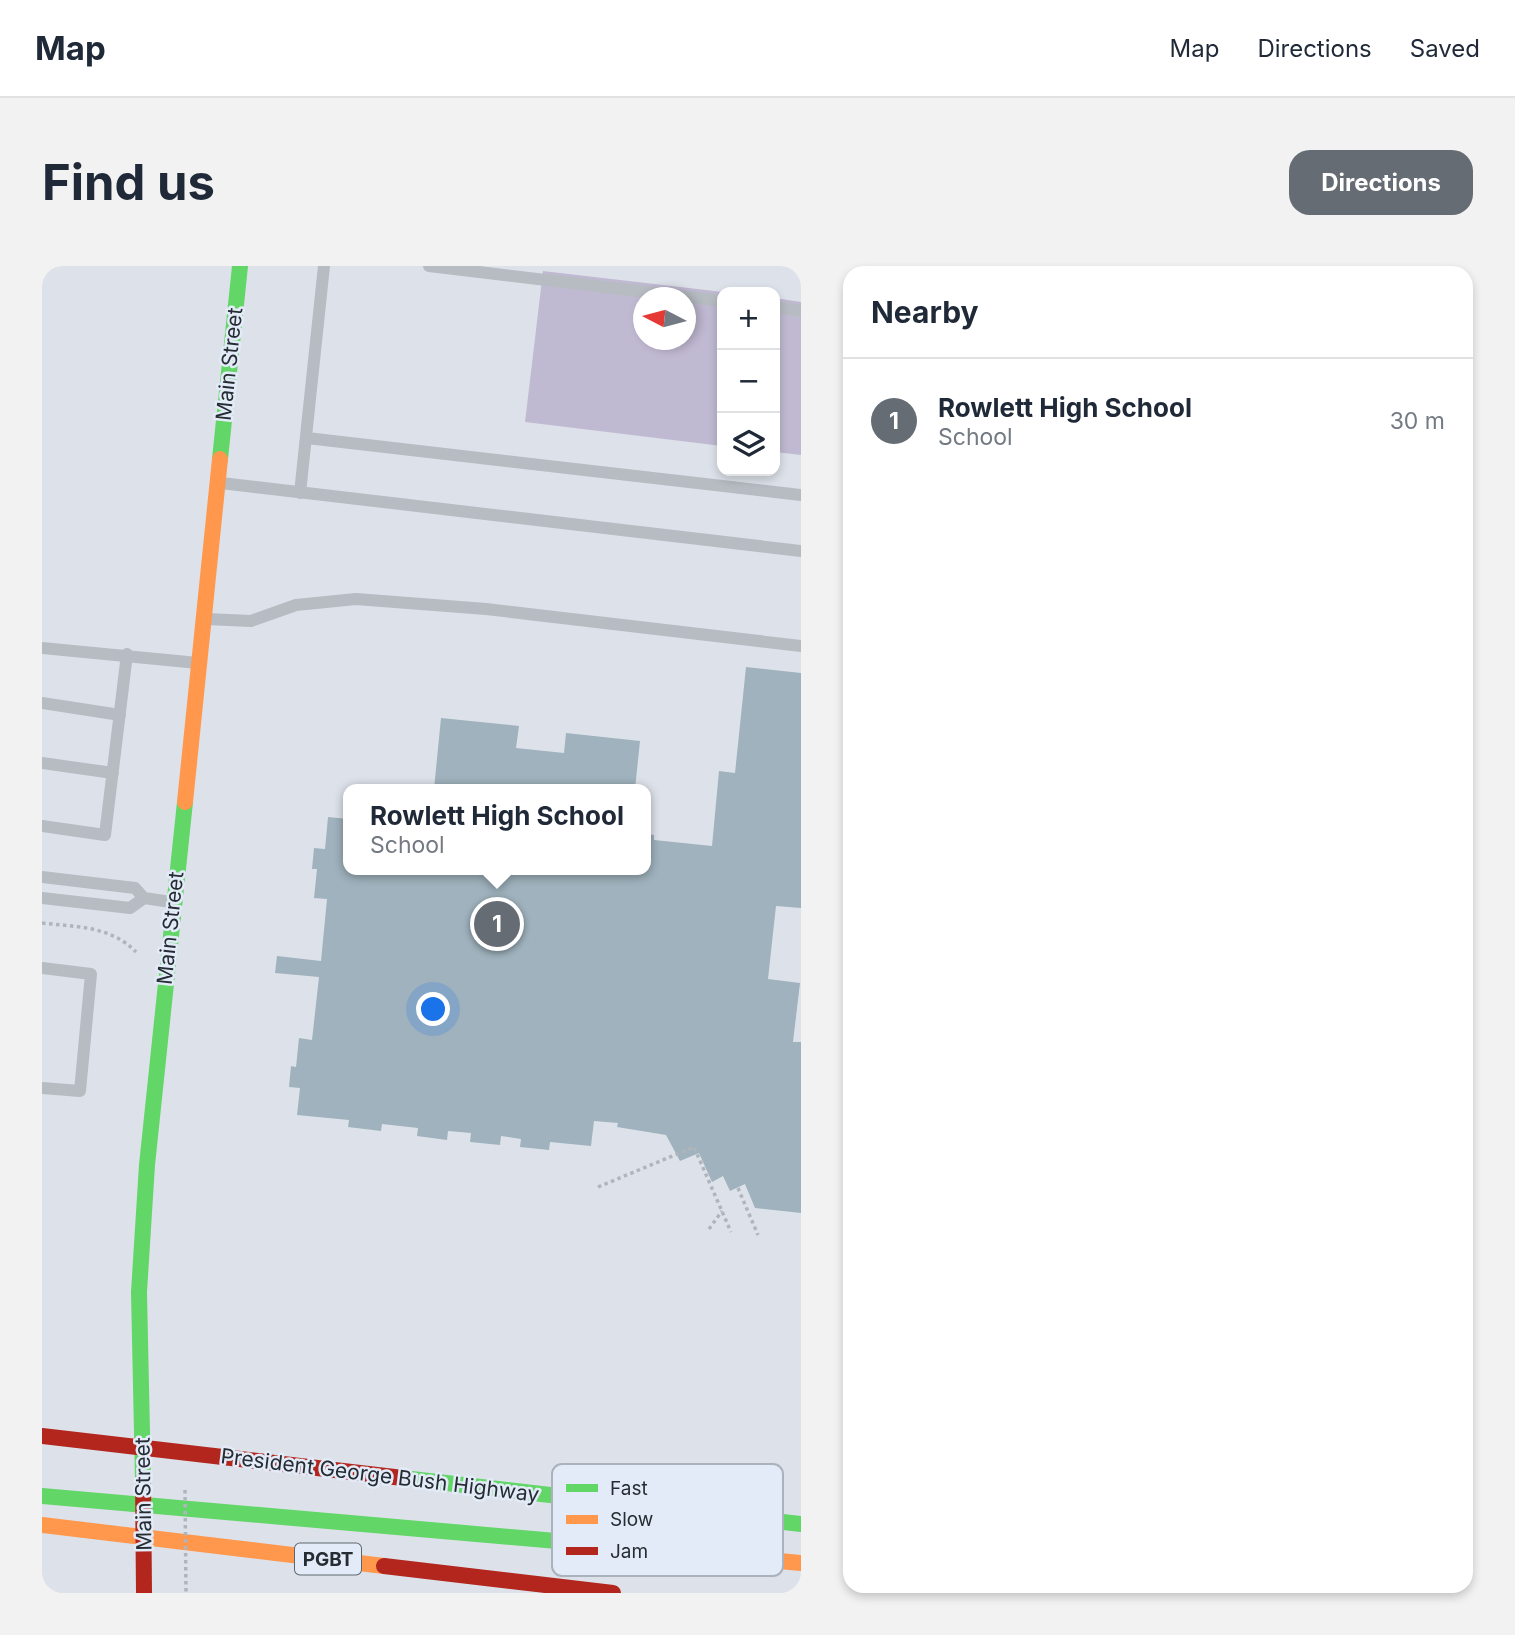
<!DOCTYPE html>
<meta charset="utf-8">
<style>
:root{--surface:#fff;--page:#f2f2f3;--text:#1f2937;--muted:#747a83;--line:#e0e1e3;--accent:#656c73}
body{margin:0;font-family:Inter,sans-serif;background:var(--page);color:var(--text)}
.controls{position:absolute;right:21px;top:21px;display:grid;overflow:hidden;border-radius:14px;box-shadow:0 4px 10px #0003}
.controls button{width:63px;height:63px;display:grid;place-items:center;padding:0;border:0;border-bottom:2px solid var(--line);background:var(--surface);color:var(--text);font:35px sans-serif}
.compass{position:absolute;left:591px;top:21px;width:63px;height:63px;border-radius:50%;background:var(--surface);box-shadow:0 4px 10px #0003;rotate:276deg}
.you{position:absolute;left:392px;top:744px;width:24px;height:24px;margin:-18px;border:5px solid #fff;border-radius:50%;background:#1a73e8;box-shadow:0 0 0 10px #1a73e833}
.badge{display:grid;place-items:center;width:46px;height:46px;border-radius:50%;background:var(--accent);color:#fff;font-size:23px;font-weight:700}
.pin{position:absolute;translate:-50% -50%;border:4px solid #fff;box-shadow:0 2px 7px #0006}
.popup{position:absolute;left:301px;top:518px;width:308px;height:91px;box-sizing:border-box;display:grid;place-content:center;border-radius:14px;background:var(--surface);filter:drop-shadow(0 2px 5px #0005);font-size:23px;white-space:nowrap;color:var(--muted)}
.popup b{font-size:26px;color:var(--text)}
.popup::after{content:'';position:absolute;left:50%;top:100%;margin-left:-14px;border:14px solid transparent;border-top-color:var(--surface)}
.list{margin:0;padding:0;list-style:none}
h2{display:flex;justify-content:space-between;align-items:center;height:91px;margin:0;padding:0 28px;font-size:30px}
h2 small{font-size:23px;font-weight:400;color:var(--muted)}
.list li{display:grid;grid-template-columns:46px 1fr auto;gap:21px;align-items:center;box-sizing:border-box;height:126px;padding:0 28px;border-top:2px solid var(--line)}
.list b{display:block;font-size:26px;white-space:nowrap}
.list p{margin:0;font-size:23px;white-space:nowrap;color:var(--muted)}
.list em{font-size:23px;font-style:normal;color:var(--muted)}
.icon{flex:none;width:38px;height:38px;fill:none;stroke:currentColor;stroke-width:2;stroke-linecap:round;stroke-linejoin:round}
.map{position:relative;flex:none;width:759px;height:1327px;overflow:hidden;border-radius:21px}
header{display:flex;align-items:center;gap:42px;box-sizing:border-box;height:98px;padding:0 35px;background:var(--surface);border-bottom:2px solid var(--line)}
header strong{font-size:33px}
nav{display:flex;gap:38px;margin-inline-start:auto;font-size:24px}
.intro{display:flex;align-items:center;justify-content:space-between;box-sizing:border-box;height:168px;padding:0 42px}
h1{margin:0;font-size:49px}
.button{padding:18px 32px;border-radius:21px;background:var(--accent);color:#fff;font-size:24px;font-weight:700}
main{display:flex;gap:42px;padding:0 42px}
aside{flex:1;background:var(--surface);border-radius:21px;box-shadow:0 4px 10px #0003}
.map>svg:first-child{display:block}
</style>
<header>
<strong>Map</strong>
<nav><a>Map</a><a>Directions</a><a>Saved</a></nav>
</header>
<div class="intro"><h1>Find us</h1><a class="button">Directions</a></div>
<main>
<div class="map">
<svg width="759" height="1327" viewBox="0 0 759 1327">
<rect width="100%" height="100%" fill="#dde2ea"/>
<path fill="#c0b9d2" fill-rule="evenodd" d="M501 5 681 26 680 180 483 156ZM601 32H643V74H601Z
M733 32 759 36V189L733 186Z"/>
<path fill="#9fb2bd" d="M704 401 759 407V642L734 640 726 713 758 717 751 776H759V947L713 942 703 918 688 925 681 910 670 916 657 887 638 895 624 869 575 861 576 857 552 855 549 880 508 876 507 884 478 881 479 873 459 870 458 879 428 876 429 867 406 865 405 874 375 870 376 862 340 858 339 865 306 861 307 854 255 849 258 822 247 821 249 800 254 801 257 772 270 774 277 711 233 707 235 690 279 695 285 633 272 632 275 603H270L272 582 283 583 286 551 306 553V604H604V568L612 569V574L670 580 677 505 693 507Z
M399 452 477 460 474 482 522 487 524 467 598 475 593 523H392Z"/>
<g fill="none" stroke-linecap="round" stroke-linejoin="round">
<path stroke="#afb5bb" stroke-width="3.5" stroke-dasharray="3.5 3.5" stroke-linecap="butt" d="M0 657C35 661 69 660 94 686
M556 921 652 881 689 966
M696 922 716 969
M667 963 680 945"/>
<path stroke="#b6bcc2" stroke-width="12" d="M387 0 680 35
M733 41 759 45
M265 172 759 229
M179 217 759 285
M258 227 282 0
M164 353 209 355 254 339 314 333 444 343 759 380
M0 382 156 397
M0 437 78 449
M0 497 71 507
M0 560 63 569 85 388
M0 611 93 622 102 632
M0 632 88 642 102 632 129 636
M0 702 49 708 38 825 0 822"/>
<path stroke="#63d668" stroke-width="16" d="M178 193 198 0
M361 1212 759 1258
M101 1214 97 1026 105 899 143 536
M0 1230 640 1286"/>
<path stroke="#ff974d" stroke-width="16" d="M143 536 178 193
M0 1259 342 1300
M640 1286 759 1297"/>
<path stroke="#b3261e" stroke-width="16" d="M0 1170 361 1212
M342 1300 571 1327"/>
<path stroke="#afb5bb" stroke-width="3.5" stroke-dasharray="3.5 3.5" stroke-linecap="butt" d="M143 1224 144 1327"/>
<path stroke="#b3261e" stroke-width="16" d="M101 1214 102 1327"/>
</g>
<g text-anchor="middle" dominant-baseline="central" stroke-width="5" stroke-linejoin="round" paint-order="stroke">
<rect fill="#e3ebf8" stroke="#5e666e" stroke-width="2" x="253" y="1277.5" width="66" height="31" rx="5"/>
<g font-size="19" font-weight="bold" fill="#252d33">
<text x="286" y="1293">PGBT</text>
</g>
<g font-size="21" fill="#252d33" stroke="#e3ebf8">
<text transform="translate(187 98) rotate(-84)">Main Street</text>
<text transform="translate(128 662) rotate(-84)">Main Street</text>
<text transform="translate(338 1209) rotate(7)">President George Bush Highway</text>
<text transform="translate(101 1228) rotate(-91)">Main Street</text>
</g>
</g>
<rect x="510" y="1198" width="231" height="112" rx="10" fill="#e3ebf8" stroke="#aab2bd" stroke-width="2"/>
<rect x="524" y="1218" width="32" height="8" fill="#63d668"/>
<rect x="524" y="1249" width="32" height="9" fill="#ff974d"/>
<rect x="524" y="1281" width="32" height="8" fill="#b3261e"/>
<g font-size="19" fill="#252d33">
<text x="568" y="1229">Fast</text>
<text x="568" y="1260">Slow</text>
<text x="568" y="1292">Jam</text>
</g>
</svg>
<div class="controls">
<button>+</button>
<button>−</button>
<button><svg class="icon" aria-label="layers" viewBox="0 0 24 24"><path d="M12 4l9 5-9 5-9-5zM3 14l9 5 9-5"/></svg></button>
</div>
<svg class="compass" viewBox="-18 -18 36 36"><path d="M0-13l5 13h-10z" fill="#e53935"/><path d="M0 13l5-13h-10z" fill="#747a83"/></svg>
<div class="you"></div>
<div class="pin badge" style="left:455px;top:658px">1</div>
<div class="popup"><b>Rowlett High School</b>School</div>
</div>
<aside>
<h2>Nearby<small></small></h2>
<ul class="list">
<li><span class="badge">1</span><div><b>Rowlett High School</b><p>School</p></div><em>30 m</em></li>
</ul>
</aside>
</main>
